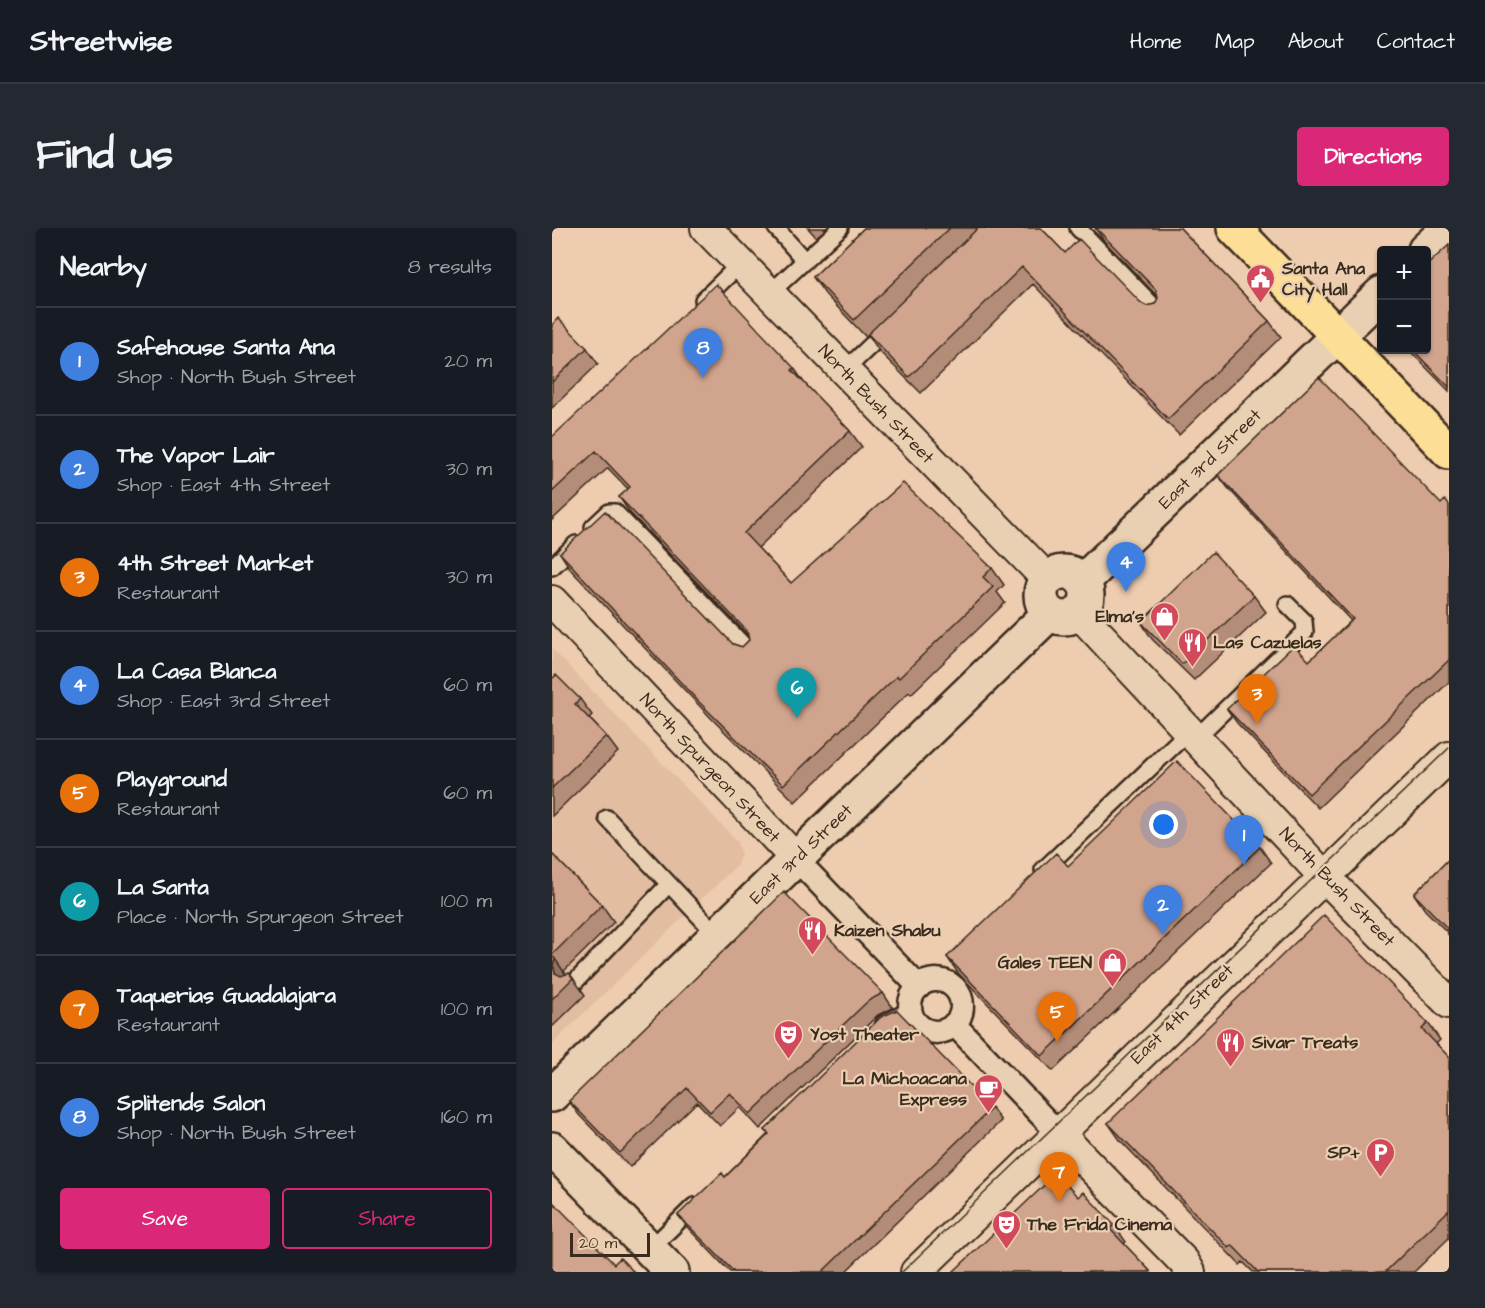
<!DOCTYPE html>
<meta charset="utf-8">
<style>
:root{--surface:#171b24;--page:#242831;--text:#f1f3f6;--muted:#9ea1a6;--line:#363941;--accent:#db2777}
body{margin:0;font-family:"Architects Daughter",sans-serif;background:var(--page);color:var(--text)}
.controls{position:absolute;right:18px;top:18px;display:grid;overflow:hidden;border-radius:6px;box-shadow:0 2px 4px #0004}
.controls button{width:54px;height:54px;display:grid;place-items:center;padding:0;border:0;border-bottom:2px solid var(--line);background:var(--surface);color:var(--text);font:30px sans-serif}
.scale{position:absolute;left:18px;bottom:15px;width:80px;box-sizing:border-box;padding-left:6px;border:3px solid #3b2a1e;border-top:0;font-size:16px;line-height:21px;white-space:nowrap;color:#3b2a1e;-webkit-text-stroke:4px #ead0b2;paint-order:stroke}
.you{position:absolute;left:612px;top:597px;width:21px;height:21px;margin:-15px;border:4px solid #fff;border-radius:50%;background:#1a73e8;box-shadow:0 0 0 9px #1a73e833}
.badge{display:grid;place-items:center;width:39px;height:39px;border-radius:50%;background:var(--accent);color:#fff;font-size:20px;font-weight:700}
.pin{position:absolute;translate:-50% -50px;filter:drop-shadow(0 2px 3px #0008)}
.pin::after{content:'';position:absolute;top:32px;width:21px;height:18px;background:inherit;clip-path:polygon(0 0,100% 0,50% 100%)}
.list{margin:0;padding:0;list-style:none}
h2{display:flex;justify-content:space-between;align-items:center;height:78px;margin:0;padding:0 24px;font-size:26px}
h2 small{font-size:20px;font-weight:400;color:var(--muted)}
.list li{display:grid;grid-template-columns:39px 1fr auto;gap:18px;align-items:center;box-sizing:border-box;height:108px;padding:0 24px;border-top:2px solid var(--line)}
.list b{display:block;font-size:22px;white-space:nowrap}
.list p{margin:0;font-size:20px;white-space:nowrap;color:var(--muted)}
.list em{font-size:20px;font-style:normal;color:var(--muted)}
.actions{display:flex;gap:12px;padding:18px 24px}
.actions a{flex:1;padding:14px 0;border:2px solid var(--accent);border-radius:6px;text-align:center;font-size:21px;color:var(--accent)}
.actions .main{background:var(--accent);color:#fff}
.map{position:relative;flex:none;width:897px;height:1044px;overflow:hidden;border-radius:6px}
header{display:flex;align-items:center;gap:36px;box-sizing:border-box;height:84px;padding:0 30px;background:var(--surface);border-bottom:2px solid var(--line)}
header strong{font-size:28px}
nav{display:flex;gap:33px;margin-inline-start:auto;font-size:21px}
.intro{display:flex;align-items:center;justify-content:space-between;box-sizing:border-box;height:144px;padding:0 36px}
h1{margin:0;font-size:42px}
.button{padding:15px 27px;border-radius:6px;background:var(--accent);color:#fff;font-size:21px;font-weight:700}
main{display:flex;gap:36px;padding:0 36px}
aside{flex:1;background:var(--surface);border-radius:6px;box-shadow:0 2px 4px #0004}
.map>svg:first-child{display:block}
</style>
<header>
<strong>Streetwise</strong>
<nav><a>Home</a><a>Map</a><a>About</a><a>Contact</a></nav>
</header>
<div class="intro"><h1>Find us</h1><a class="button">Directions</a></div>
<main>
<aside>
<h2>Nearby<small>8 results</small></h2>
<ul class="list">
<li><span class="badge" style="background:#3f7fe0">1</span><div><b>Safehouse Santa Ana</b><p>Shop · North Bush Street</p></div><em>20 m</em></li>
<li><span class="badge" style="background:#3f7fe0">2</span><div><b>The Vapor Lair</b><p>Shop · East 4th Street</p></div><em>30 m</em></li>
<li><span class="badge" style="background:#e8710a">3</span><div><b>4th Street Market</b><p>Restaurant</p></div><em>30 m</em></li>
<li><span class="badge" style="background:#3f7fe0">4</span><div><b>La Casa Blanca</b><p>Shop · East 3rd Street</p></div><em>60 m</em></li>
<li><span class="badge" style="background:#e8710a">5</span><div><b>Playground</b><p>Restaurant</p></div><em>60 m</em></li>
<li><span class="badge" style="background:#0f9aa8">6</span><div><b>La Santa</b><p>Place · North Spurgeon Street</p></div><em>100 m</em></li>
<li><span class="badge" style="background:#e8710a">7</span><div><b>Taquerias Guadalajara</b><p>Restaurant</p></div><em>100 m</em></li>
<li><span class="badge" style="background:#3f7fe0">8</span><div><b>Splitends Salon</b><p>Shop · North Bush Street</p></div><em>160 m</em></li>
</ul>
<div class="actions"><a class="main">Save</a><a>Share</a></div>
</aside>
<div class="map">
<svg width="897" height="1044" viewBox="0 0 897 1044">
<rect width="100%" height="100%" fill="#eeccaf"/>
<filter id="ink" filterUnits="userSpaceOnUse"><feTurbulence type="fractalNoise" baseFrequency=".0167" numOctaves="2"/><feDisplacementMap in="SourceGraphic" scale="12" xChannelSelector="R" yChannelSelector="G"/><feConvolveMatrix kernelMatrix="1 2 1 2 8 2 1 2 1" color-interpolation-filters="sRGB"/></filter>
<g filter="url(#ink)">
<path fill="#e2bda2" d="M0 421 186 614 189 625 185 637 0 816Z"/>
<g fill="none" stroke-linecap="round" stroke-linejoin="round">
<defs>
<path id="service" d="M224 0 253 33
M526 0 608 85
M217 66 288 0
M151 72 188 36
M292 143 335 102
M41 299 57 284H63L200 426
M0 339 24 316
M644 510 753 404 752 393 735 376
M55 590 165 707
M491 642 637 503
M22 755 117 656
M332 795 359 782
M98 1021 142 978"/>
<path id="pedestrian" d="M244 631 367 759
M358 778a26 26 0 1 1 52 0a26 26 0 1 1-52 0Z
M402 796 506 905"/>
<path id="minor" d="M154 0 495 351
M0 373 244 631
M527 385 768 644 897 775
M506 905 632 1034 638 1044
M364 1044 897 529"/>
<path id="tertiary" d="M873 22 897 0
M489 367a23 23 0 1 1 46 0a23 23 0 1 1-46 0Z
M531 353 830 65
M0 867 497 386
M0 921 120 1044"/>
<path id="primary" d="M682 0 897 224"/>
</defs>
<use href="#service" stroke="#3b2a1e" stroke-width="20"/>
<use href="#pedestrian" stroke="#3b2a1e" stroke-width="27"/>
<use href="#minor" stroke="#3b2a1e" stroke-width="34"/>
<use href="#tertiary" stroke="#3b2a1e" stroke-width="38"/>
<use href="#primary" stroke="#3b2a1e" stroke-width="38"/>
<use href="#service" stroke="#ead0b2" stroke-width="15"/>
<use href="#pedestrian" stroke="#ead0b2" stroke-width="22"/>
<use href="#minor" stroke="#ead0b2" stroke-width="30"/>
<use href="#tertiary" stroke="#ead0b2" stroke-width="33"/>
<use href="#primary" stroke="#fcde96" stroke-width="33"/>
<path stroke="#3b2a1e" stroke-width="1.5" d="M350 1044 897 520"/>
</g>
<path fill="#b48d79" stroke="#3b2a1e" stroke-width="1.5" d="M256 0H275L264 9Z
M312 0H489L513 25 594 78 603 76 606 70 605 68 553 14 543 0H628L717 93 729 109 627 207 481 56 369 165 327 123 316 106 314 109 273 66 261 49Z
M897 17V163L857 122H874Z
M0 97 35 120 46 136 0 180Z
M242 140 253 156 298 203 310 219 206 320 239 355 440 340 452 357 445 364 453 375 359 466 357 464 243 574 159 490 19 342 8 325 181 416 190 419 197 412V408L79 286 67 269 76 261 56 240 0 292V209Z
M666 247 897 277V454L766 580 685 495 675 481 757 433 799 393 676 260Z
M702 368 714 384 642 452 600 411 589 394Z
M0 451 28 471 40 487 37 490 54 508 66 524 0 588Z
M708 619 719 635 501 843 406 745 395 729 516 638Z
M0 626 50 677 62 694 12 743 14 746 21 750 33 767 0 799Z
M897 631 896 705 873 682 862 666Z
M331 765 341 780 326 787 208 901 188 879 168 898 145 874 78 939 27 887 17 873Z
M876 795 888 812 884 816 897 829V1010L862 1044H701L691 1034 688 1037 568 912 556 895Z
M440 880 449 893 293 1044H178L136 1000 126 987 173 949 216 906 213 902Z
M526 969 562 997 574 1014 572 1016 599 1044H401Z"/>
<path fill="#927363" stroke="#3b2a1e" stroke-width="1.5" d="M3 731 15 748 12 753 3 745 1 737Z"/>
<path fill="#d1a48d" stroke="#3b2a1e" stroke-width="1.5" d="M312 0H398L302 92 261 49Z
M426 0H489L513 25 527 11 589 75 594 78 603 76 606 70 604 62 544 0H628L717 93 616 191 470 39 357 149 316 106Z
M897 17V159L861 122H874V38Z
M164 56 242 140 240 142 298 203 192 305 239 355 351 255 440 340 431 349 441 359 347 450 345 448 231 557 147 474 8 325 53 283 181 416 190 419 197 412 195 403 67 269 78 259 44 223 0 264V209Z
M6 90 35 120 0 154V97Z
M767 149 889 276 893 272 897 277V432L757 566 675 481 742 417 757 433 801 391 666 247Z
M661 324 702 368 630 436 589 394Z
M4 447 28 471 23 476 54 508 0 560V451Z
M625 533 708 619 490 828 395 729 504 625 516 638Z
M0 626 50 677 0 727Z
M897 631V708L894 702 896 701 862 666Z
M232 664 331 765 316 773 198 886 178 865 158 884 135 860 68 925 17 873Z
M772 687 876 795 870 801 897 829V982L833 1044H706L680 1017 677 1020 556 895Z
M0 728 3 731 1 737 3 745 9 748 17 745 21 750 0 771Z
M345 782 440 880 270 1044H182L126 987 170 945 173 949 217 906 213 902 329 789Z
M504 946 526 969 531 964 562 997 558 1001 598 1043 597 1044H401Z
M0 973 62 1036 68 1030 82 1044H0Z"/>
</g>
<defs>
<symbol id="civic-pin" viewBox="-11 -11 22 30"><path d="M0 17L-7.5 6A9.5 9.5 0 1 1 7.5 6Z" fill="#d1495b" stroke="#ead0b2"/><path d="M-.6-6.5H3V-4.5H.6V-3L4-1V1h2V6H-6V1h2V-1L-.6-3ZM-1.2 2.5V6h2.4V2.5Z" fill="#fff"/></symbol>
<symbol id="shop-pin" viewBox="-11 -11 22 30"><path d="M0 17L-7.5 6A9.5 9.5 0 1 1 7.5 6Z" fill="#d1495b" stroke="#ead0b2"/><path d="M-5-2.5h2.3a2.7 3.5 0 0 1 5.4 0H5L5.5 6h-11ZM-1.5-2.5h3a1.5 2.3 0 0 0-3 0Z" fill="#fff"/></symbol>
<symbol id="restaurant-pin" viewBox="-11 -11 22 30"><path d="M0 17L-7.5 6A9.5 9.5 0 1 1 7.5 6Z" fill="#d1495b" stroke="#ead0b2"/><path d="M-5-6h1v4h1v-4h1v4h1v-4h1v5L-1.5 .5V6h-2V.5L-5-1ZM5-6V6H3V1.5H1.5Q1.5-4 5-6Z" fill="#fff"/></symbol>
<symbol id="theatre-pin" viewBox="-11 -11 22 30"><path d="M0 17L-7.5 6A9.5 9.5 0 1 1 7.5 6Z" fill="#d1495b" stroke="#ead0b2"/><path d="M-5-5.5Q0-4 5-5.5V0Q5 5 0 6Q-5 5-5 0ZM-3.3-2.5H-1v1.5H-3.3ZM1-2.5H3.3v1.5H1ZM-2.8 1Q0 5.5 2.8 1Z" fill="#fff"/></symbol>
<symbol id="cafe-pin" viewBox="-11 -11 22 30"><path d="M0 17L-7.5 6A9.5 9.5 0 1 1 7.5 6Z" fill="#d1495b" stroke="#ead0b2"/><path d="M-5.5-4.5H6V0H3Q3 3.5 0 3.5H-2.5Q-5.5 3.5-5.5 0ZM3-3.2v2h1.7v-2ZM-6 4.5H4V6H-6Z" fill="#fff"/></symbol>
<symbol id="parking-pin" viewBox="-11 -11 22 30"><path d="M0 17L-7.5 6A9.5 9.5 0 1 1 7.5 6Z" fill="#d1495b" stroke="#ead0b2"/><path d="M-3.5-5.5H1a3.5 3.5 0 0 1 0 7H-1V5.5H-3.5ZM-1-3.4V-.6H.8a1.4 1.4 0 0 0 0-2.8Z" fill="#fff"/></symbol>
</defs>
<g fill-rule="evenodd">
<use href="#civic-pin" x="692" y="34" width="33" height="45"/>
<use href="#shop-pin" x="596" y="372" width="33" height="45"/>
<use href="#restaurant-pin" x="624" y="398" width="33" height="45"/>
<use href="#restaurant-pin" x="244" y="686" width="33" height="45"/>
<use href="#shop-pin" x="544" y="718" width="33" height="45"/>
<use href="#theatre-pin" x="220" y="790" width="33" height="45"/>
<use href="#restaurant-pin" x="662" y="798" width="33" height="45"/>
<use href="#cafe-pin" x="420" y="844" width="33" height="45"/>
<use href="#parking-pin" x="812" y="908" width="33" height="45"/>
<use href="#theatre-pin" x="438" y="980" width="33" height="45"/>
</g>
<g text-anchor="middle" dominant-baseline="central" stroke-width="4.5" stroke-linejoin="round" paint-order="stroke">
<g font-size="18" font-weight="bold" fill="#3b2a1e" stroke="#ead0b2" text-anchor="start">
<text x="730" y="40">Santa Ana<tspan x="730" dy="21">City Hall</tspan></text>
<text x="592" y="388" text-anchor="end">Elma’s</text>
<text x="661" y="414">Las Cazuelas</text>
<text x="282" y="702">Kaizen Shabu</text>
<text x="540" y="734" text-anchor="end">Gales TEEN</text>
<text x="258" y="806">Yost Theater</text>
<text x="700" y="814">Sivar Treats</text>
<text x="415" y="850" text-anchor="end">La Michoacana<tspan x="415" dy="21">Express</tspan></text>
<text x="808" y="924" text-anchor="end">SP+</text>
<text x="475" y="996">The Frida Cinema</text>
</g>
<g font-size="18" fill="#3b2a1e" stroke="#ead0b2">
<text transform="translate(324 176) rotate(46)">North Bush Street</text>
<text transform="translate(658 231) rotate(-44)">East 3rd Street</text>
<text transform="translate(158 540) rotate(47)">North Spurgeon Street</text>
<text transform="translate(249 626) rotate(-44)">East 3rd Street</text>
<text transform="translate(785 659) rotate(46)">North Bush Street</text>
<text transform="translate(630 786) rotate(-44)">East 4th Street</text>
</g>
</g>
</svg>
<div class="controls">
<button>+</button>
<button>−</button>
</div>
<div class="scale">20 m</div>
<div class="you"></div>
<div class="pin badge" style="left:692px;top:637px;background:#3f7fe0">1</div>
<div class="pin badge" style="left:611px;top:707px;background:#3f7fe0">2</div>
<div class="pin badge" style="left:705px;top:496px;background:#e8710a">3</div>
<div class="pin badge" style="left:574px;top:364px;background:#3f7fe0">4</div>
<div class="pin badge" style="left:505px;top:814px;background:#e8710a">5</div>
<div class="pin badge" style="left:245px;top:490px;background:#0f9aa8">6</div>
<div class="pin badge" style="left:507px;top:974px;background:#e8710a">7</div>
<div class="pin badge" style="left:151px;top:150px;background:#3f7fe0">8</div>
</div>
</main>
